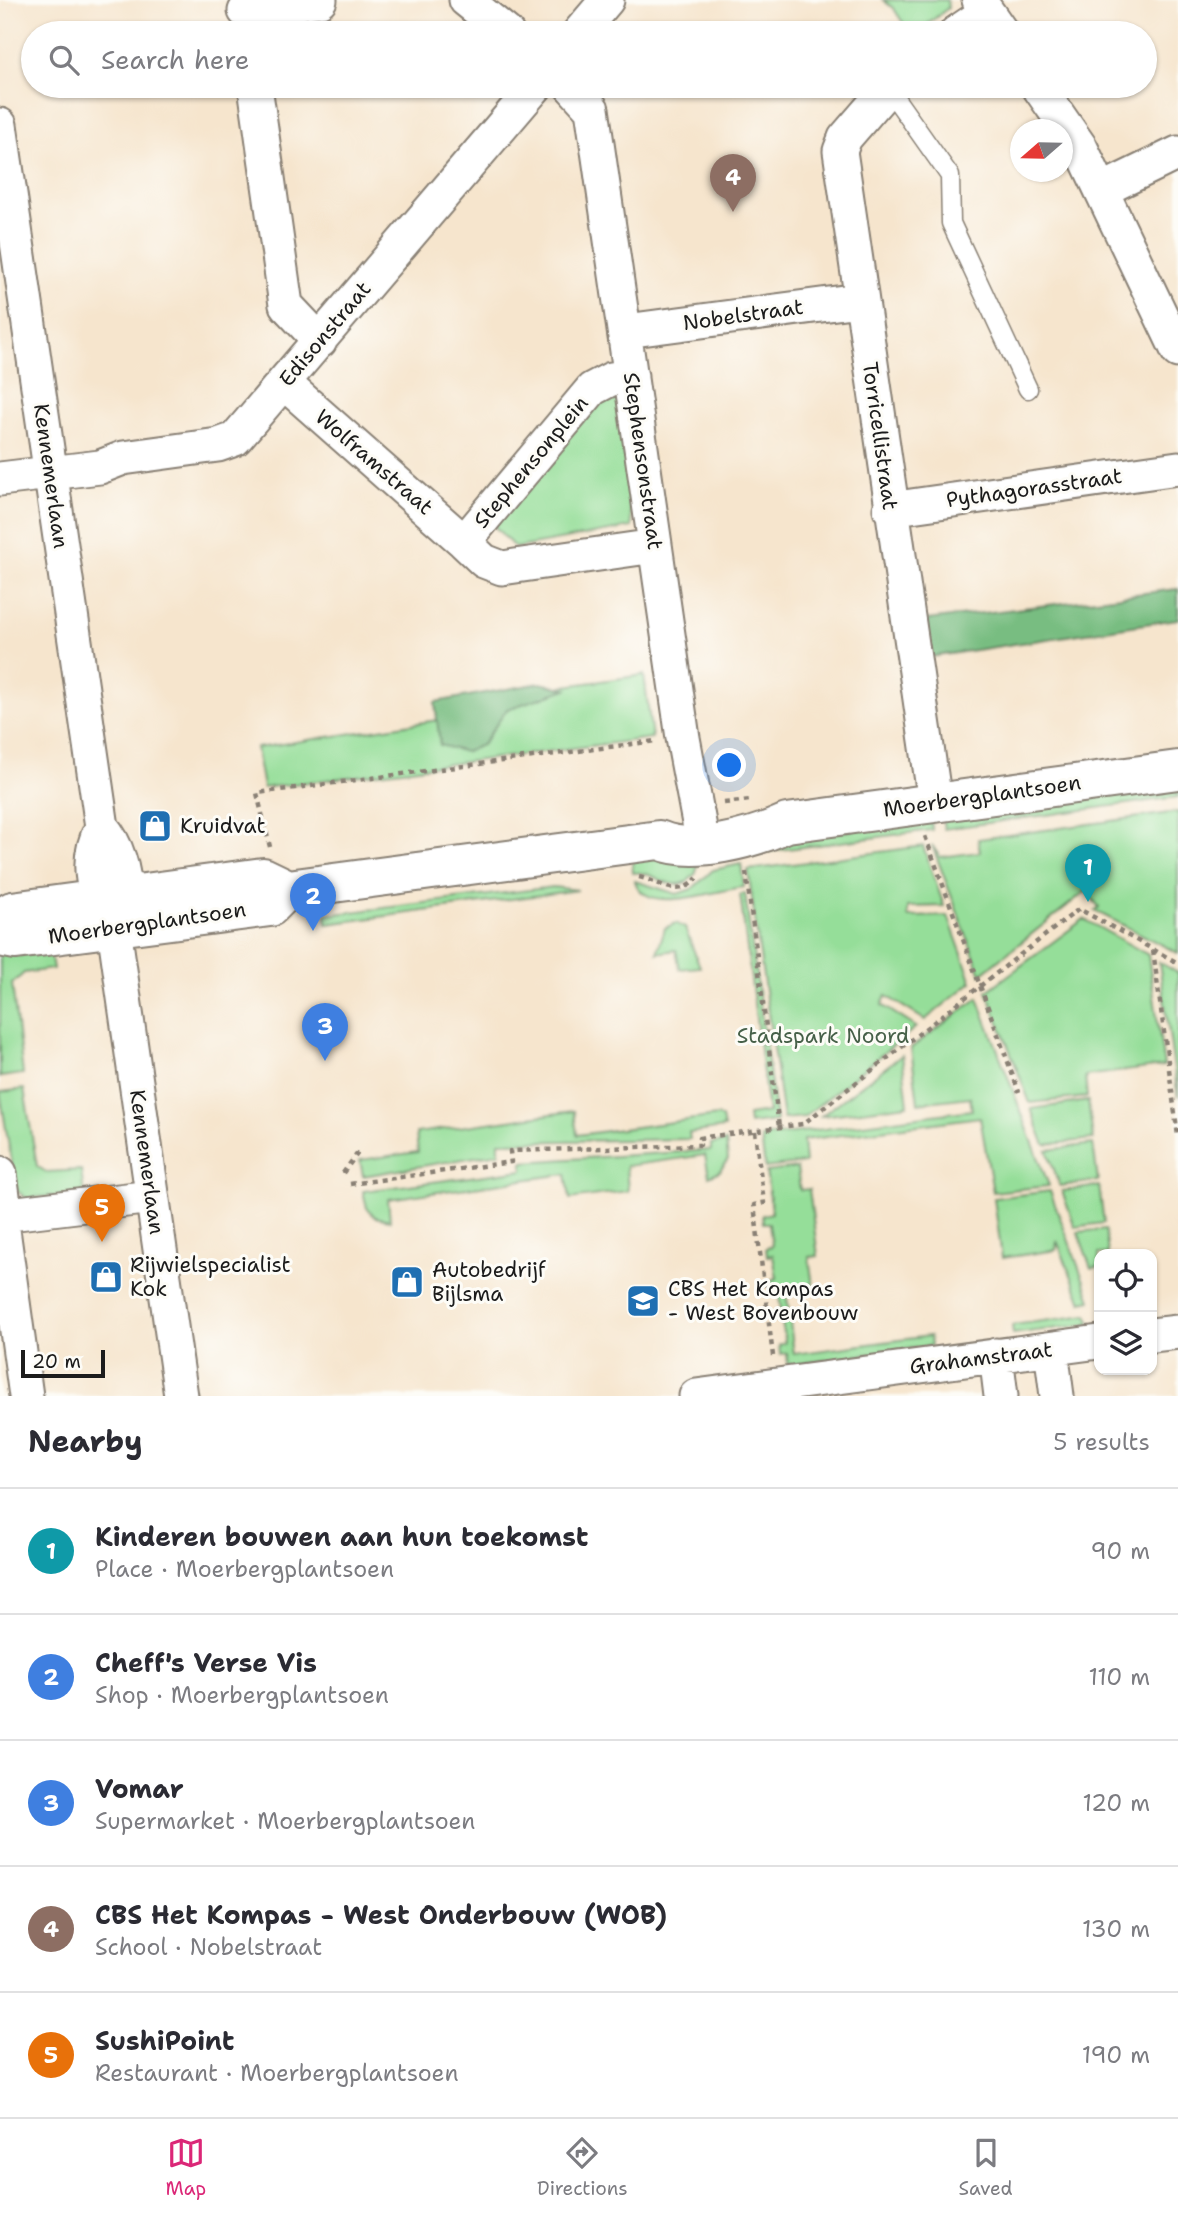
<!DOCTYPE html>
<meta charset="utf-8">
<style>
:root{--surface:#fff;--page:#f7f7f7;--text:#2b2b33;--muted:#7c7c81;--line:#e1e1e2;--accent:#db2777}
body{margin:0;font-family:"Shantell Sans",sans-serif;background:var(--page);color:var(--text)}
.controls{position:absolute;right:21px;bottom:21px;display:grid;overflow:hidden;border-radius:14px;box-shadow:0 2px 5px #0004}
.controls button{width:63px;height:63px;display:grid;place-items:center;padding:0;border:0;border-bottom:2px solid var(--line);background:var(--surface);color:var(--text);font:35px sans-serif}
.compass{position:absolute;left:1010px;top:119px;width:63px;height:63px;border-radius:50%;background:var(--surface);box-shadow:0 2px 5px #0004;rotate:250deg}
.scale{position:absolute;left:21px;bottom:18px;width:84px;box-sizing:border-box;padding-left:7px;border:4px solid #1c1c1c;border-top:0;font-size:19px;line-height:24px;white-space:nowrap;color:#1c1c1c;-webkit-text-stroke:5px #fdfcf7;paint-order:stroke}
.you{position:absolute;left:730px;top:766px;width:24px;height:24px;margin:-18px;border:5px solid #fff;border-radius:50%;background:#1a73e8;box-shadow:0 0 0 10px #1a73e833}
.badge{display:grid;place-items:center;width:46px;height:46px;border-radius:50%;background:var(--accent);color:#fff;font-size:23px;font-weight:700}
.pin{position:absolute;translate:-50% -58px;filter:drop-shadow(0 2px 4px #0008)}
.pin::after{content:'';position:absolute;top:37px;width:24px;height:21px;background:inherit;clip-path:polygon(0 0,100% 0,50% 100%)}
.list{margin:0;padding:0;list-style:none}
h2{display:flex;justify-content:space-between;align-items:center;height:91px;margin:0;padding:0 28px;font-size:30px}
h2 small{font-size:23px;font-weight:400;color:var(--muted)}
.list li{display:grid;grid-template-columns:46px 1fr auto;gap:21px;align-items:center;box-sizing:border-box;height:126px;padding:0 28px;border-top:2px solid var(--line)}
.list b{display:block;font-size:26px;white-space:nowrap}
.list p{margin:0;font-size:23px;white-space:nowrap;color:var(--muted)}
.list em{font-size:23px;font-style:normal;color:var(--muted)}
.icon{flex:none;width:38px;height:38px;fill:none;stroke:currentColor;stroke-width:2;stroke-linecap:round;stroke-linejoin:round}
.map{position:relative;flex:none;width:1178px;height:1396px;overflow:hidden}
.search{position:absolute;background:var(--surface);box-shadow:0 2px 5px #0004;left:21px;right:21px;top:21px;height:77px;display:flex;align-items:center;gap:18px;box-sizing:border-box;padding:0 24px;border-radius:38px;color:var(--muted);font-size:26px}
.sheet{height:721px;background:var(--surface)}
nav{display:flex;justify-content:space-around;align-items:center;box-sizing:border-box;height:98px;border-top:2px solid var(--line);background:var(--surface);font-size:19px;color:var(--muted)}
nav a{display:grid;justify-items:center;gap:4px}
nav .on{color:var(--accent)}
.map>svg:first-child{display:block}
</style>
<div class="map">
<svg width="1178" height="1396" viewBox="0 0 1178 1396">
<rect width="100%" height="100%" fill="#fdfcf7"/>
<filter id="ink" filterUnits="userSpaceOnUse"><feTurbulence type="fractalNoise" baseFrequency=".0143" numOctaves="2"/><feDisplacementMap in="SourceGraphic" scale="14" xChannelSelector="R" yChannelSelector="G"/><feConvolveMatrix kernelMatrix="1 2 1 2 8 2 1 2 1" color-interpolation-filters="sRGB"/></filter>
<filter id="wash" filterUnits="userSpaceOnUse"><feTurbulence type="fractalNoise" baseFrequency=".00686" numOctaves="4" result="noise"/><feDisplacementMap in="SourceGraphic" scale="28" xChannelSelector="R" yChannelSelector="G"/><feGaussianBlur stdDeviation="1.57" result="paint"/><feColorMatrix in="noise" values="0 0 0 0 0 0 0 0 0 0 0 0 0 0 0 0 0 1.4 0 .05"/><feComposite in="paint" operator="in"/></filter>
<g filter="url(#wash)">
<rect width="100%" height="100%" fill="#f6e5cd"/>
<path fill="#95de99" stroke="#587d5a" stroke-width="2" d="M883 0H947L948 8 916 33H910L894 9Z
M599 394 619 400 632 527 515 548 494 526Z
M644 675 652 738 263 788 256 748 438 720 440 745H482L507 709 565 689 558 687Z
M1178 784V797L944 829 942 816Z
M1178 812V953L1095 911 1099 907 1086 891 981 974 932 845 940 857 980 852 978 839Z
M931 817 932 830 750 854 772 843Z
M923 846 944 906 908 907V917L948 916 972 982 925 1020 886 996 882 1005 916 1027 804 1117 783 1119 748 870Z
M632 858H699L696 873 687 882C666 891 654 870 633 873Z
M741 864 744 887C719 889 645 917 635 881L677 894 692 889 713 870Z
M553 887 578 890 327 924 326 915Z
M740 894H745L776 1121 749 1124 748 1115 768 1112Z
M1084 919 1148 955 1164 1066 1085 1076 1087 1097 1030 1103 987 991Z
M676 923 685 928 700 967 680 969 676 950 657 953 665 928Z
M49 945 53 969 24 973 12 984 23 1074 0 1077V952Z
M1159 962 1178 973V1097Z
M978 998 1049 1186 993 1192 980 1117 803 1140 805 1163 765 1168 761 1137 972 1110 970 1097 918 1103 911 1048Z
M902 1055 908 1105 821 1116Z
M24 1089 37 1166 46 1172 81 1170 84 1194 26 1198 16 1190 0 1092Z
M1088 1101 1093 1139 1045 1145 1031 1109Z
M574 1111 577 1135 717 1116 722 1118 724 1128 689 1133 690 1139 499 1142V1153L363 1176 360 1160 418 1152 416 1133Z
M726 1142 728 1159 720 1171 709 1176 705 1155 626 1166 628 1191 570 1199 566 1174 388 1199 390 1220 375 1217 367 1208 363 1191 523 1170V1162L711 1150V1144Z
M1093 1144 1098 1181 1060 1186 1047 1150Z
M797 1168 800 1190 809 1189 818 1256 809 1257 813 1286 786 1290 794 1354 930 1336 931 1346 788 1365 787 1353 780 1354 779 1345 785 1343 782 1321H776L775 1312 781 1311 778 1288 772 1289 771 1280 777 1278 773 1255 767 1256 766 1248 772 1246 769 1223H763L762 1215 772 1213 766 1172Z
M1099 1186 1104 1223 1075 1227 1062 1191Z
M1050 1191 1091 1300 1082 1302 1057 1241 1056 1250 1002 1258 994 1198Z
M1105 1229 1108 1254H1099V1267L1091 1268 1078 1232Z
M1087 1315 1091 1324 1013 1334 1012 1325Z"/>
<path fill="#78bd81" stroke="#4a6c4e" stroke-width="2" d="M1178 589V619L930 657 926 620Z
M540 683 567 689 507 709 482 745 465 752 440 745 435 702Z"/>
</g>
<g filter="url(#ink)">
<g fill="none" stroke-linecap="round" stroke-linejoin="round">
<defs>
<path id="lane" d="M888 88 950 176 951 223 1028 389"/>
<path id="street" d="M466 0 507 33
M979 0 1002 33
M245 11 320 0
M579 33 607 0
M956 33 987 12
M255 86 286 305 320 341
M571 86 592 109 683 738 703 844
M890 86 845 138 840 151 935 802
M1038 86 1081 148 1178 351
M0 125 102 827C117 844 126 873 124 896 123 906 117 918 114 928L181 1396
M1102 190 1178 153
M626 331 859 300
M631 376 611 379 592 389 464 542 484 561 502 568 655 546
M284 383 464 542
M0 479 100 467 123 458 218 445 235 439 536 86
M890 509 1178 468
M102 827C84 861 91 892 111 923
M0 1173 3 1196 1 1215 26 1396
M1 1215 152 1197
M1152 1335 1178 1332
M1051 1349 1057 1396
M996 1355 1001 1396
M696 1396 1099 1342"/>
<path id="secondary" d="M0 919 12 911 263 877 288 889 659 840C694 855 752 839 787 823L1178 770
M0 937 16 940 270 907 288 889"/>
</defs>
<use href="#lane" stroke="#898074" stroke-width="21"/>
<use href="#street" stroke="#898074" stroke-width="37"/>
<use href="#secondary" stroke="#898074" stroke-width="42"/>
<path stroke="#898074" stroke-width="4.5" stroke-dasharray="5 5" stroke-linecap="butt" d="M724 803 750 800
M925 836 1019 1092
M270 847 257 793 655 741
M746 872 779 1127
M639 877C662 882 678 900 697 878
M1153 950 1178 1136
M755 1131 764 1203 754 1205 773 1356
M343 1173 360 1150
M350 1184 511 1162 510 1151 700 1145 699 1138 803 1124 1079 909 1178 963"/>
<use href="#lane" stroke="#fff" stroke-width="18"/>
<use href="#street" stroke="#fff" stroke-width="33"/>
<use href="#secondary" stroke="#fff" stroke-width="38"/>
</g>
</g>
<defs>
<symbol id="shop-square" viewBox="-11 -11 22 22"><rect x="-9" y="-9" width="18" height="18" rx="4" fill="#1f6fb2" stroke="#fdfcf7"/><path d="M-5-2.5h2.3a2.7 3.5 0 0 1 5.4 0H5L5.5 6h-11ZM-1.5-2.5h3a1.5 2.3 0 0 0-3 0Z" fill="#fff"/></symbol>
<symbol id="school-square" viewBox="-11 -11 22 22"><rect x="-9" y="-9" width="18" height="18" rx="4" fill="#1f6fb2" stroke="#fdfcf7"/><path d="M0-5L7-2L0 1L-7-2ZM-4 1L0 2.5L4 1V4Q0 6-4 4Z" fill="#fff"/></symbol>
</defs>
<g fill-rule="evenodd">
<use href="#shop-square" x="136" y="807" width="38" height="38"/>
<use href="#shop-square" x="87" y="1258" width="38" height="38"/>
<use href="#shop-square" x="388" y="1263" width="38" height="38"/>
<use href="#school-square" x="624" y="1282" width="38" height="38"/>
</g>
<g text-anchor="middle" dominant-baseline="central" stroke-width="6" stroke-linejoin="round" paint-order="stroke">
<g font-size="21" fill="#1c1c1c" stroke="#fdfcf7">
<text transform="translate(743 315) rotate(-8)">Nobelstraat</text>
<text transform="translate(325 334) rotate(-50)">Edisonstraat</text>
<text transform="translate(880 436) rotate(82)">Torricellistraat</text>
<text transform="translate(643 461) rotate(82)">Stephensonstraat</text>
<text transform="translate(374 462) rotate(41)">Wolframstraat</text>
<text transform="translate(531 462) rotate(-50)">Stephensonplein</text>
<text transform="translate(51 476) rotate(82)">Kennemerlaan</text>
<text transform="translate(1034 488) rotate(-8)">Pythagorasstraat</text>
<text transform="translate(982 796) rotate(-8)">Moerbergplantsoen</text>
<text transform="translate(147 923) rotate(-8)">Moerbergplantsoen</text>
<text transform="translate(147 1162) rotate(82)">Kennemerlaan</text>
<text transform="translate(981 1358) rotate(-7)">Grahamstraat</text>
</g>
<g font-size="21" fill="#1c1c1c" stroke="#fdfcf7" text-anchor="start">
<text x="180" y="826">Kruidvat</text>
<text x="130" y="1265">Rijwielspecialist<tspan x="130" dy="24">Kok</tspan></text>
<text x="432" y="1270">Autobedrijf<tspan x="432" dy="24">Bijlsma</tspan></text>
<text x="668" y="1289">CBS Het Kompas<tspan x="668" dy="24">- West Bovenbouw</tspan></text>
</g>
<g font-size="21" fill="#466048" stroke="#fdfcf7">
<text x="823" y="1036">Stadspark Noord</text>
</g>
</g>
</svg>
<div class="controls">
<button><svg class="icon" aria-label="locate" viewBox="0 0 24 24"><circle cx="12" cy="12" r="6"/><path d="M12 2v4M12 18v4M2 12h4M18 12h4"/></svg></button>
<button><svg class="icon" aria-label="layers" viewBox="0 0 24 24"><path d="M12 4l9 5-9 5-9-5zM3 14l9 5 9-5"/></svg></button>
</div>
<svg class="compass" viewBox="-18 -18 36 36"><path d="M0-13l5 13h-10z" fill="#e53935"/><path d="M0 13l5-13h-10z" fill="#7c7c81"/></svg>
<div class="scale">20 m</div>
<div class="you"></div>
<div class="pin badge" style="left:1088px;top:902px;background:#0f9aa8">1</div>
<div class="pin badge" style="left:313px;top:931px;background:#3f7fe0">2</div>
<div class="pin badge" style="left:325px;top:1061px;background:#3f7fe0">3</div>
<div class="pin badge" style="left:733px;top:212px;background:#8d6e63">4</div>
<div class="pin badge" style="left:102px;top:1242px;background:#e8710a">5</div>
<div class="search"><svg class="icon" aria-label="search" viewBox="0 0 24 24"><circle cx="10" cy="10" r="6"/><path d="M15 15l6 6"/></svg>Search here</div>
</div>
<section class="sheet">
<h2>Nearby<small>5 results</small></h2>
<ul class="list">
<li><span class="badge" style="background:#0f9aa8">1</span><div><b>Kinderen bouwen aan hun toekomst</b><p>Place · Moerbergplantsoen</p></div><em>90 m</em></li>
<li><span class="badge" style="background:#3f7fe0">2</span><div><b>Cheff's Verse Vis</b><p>Shop · Moerbergplantsoen</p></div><em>110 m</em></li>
<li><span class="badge" style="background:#3f7fe0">3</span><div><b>Vomar</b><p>Supermarket · Moerbergplantsoen</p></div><em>120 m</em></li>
<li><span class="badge" style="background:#8d6e63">4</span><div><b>CBS Het Kompas - West Onderbouw (WOB)</b><p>School · Nobelstraat</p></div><em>130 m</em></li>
<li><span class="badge" style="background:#e8710a">5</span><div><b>SushiPoint</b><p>Restaurant · Moerbergplantsoen</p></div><em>190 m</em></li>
</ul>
</section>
<nav>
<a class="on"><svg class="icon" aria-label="map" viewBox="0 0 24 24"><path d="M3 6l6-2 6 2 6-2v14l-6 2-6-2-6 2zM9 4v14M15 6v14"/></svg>Map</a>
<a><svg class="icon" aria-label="directions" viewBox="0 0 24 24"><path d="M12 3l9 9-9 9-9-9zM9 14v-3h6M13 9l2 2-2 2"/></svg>Directions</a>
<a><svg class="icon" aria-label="saved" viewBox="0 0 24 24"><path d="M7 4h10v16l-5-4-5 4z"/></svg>Saved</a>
</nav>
